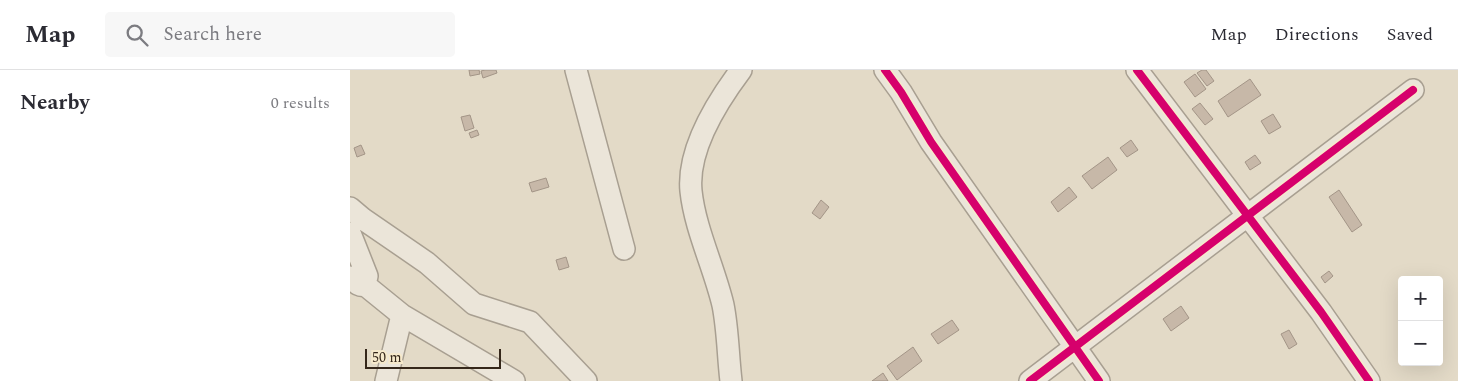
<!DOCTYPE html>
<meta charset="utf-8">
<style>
:root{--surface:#fff;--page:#f7f7f7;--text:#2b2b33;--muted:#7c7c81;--line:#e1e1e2}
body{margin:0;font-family:Spectral,serif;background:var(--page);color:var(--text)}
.controls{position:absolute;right:15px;bottom:15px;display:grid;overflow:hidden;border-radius:5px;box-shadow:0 5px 20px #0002}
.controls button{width:45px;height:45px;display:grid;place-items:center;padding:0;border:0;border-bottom:1px solid var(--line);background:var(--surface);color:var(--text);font:25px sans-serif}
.scale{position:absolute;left:15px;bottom:12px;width:136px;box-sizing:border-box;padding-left:5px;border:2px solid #35271a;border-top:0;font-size:14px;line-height:18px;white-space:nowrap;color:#35271a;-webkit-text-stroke:4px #f6e9cb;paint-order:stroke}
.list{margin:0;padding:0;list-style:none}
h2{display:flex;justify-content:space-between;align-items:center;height:65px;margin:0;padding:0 20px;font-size:21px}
h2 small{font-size:16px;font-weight:400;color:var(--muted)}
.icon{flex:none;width:28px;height:28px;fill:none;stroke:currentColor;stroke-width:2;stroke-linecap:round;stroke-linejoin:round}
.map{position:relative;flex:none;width:1108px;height:311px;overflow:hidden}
header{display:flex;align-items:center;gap:30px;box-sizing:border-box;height:70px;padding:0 25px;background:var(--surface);border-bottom:1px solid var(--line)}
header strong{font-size:24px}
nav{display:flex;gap:28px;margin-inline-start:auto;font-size:18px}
.search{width:350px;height:45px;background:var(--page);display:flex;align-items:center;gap:12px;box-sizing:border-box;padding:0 18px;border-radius:5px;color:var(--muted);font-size:19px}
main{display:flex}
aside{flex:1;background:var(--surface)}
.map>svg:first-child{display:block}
</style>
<header>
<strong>Map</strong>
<div class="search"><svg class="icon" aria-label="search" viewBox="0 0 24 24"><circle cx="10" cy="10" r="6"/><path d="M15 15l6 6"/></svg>Search here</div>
<nav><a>Map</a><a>Directions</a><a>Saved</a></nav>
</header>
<main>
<aside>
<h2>Nearby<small>0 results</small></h2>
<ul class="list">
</ul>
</aside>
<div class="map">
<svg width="1108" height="311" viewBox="0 0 1108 311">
<rect width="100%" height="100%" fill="#e3dac7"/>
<path fill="#c7b8a8" stroke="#a39587" d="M119 0H129L130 4 120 6Z
M135 0H146L147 3 133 8 131 1Z
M852 0H856L864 11 857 16 847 3Z
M845 4 856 19 845 27 834 12Z
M900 9 911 25 878 47 868 31Z
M850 33 863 49 855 55 842 39Z
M923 44 931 57 919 64 911 51Z
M120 45 124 58 115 61 111 47Z
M127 60 129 65 121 68 119 63Z
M781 70 788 80 777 87 770 78Z
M11 75 15 84 7 87 4 78Z
M905 85 911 93 900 100 895 92Z
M758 87 767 100 742 119 732 106Z
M196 108 199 117 182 122 179 113Z
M719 117 727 127 708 142 701 132Z
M989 120 1012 155 1002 162 979 127Z
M471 130 479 137 470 149 462 143Z
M216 187 219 197 209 200 206 190Z
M979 201 983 206 975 213 971 207Z
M831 236 839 248 821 261 813 249Z
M602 250 609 260 588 274 581 264Z
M939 260 947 274 939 279 931 264Z
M563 277 572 291 547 310 537 296Z
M533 303 538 311H522Z"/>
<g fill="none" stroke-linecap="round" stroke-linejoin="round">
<defs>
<path id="street" d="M226 0 274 179
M535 0 551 22 581 72 749 311
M787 0 971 242 1019 311
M0 138 13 149 77 193 124 234 180 252 236 311
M0 163 17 206 15 215C8 217 5 211 0 207
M15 215 52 245 36 311
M52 245 164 311
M381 311C378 286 378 260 373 235 364 197 345 159 341 121 337 80 367 32 391 0
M680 311 1063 20"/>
</defs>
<use href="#street" stroke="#a89f91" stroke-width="24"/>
<use href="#street" stroke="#ebe5d9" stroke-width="21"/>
<defs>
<path id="cycleway" d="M535 0 551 22 581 72 749 311
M787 0 971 242 1019 311
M680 311 1063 20"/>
</defs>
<use href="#cycleway" stroke="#f6e9cb" stroke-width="11"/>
<use href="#cycleway" stroke="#d6006c" stroke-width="8"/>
</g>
</svg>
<div class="controls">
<button>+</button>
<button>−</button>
</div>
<div class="scale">50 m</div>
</div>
</main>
